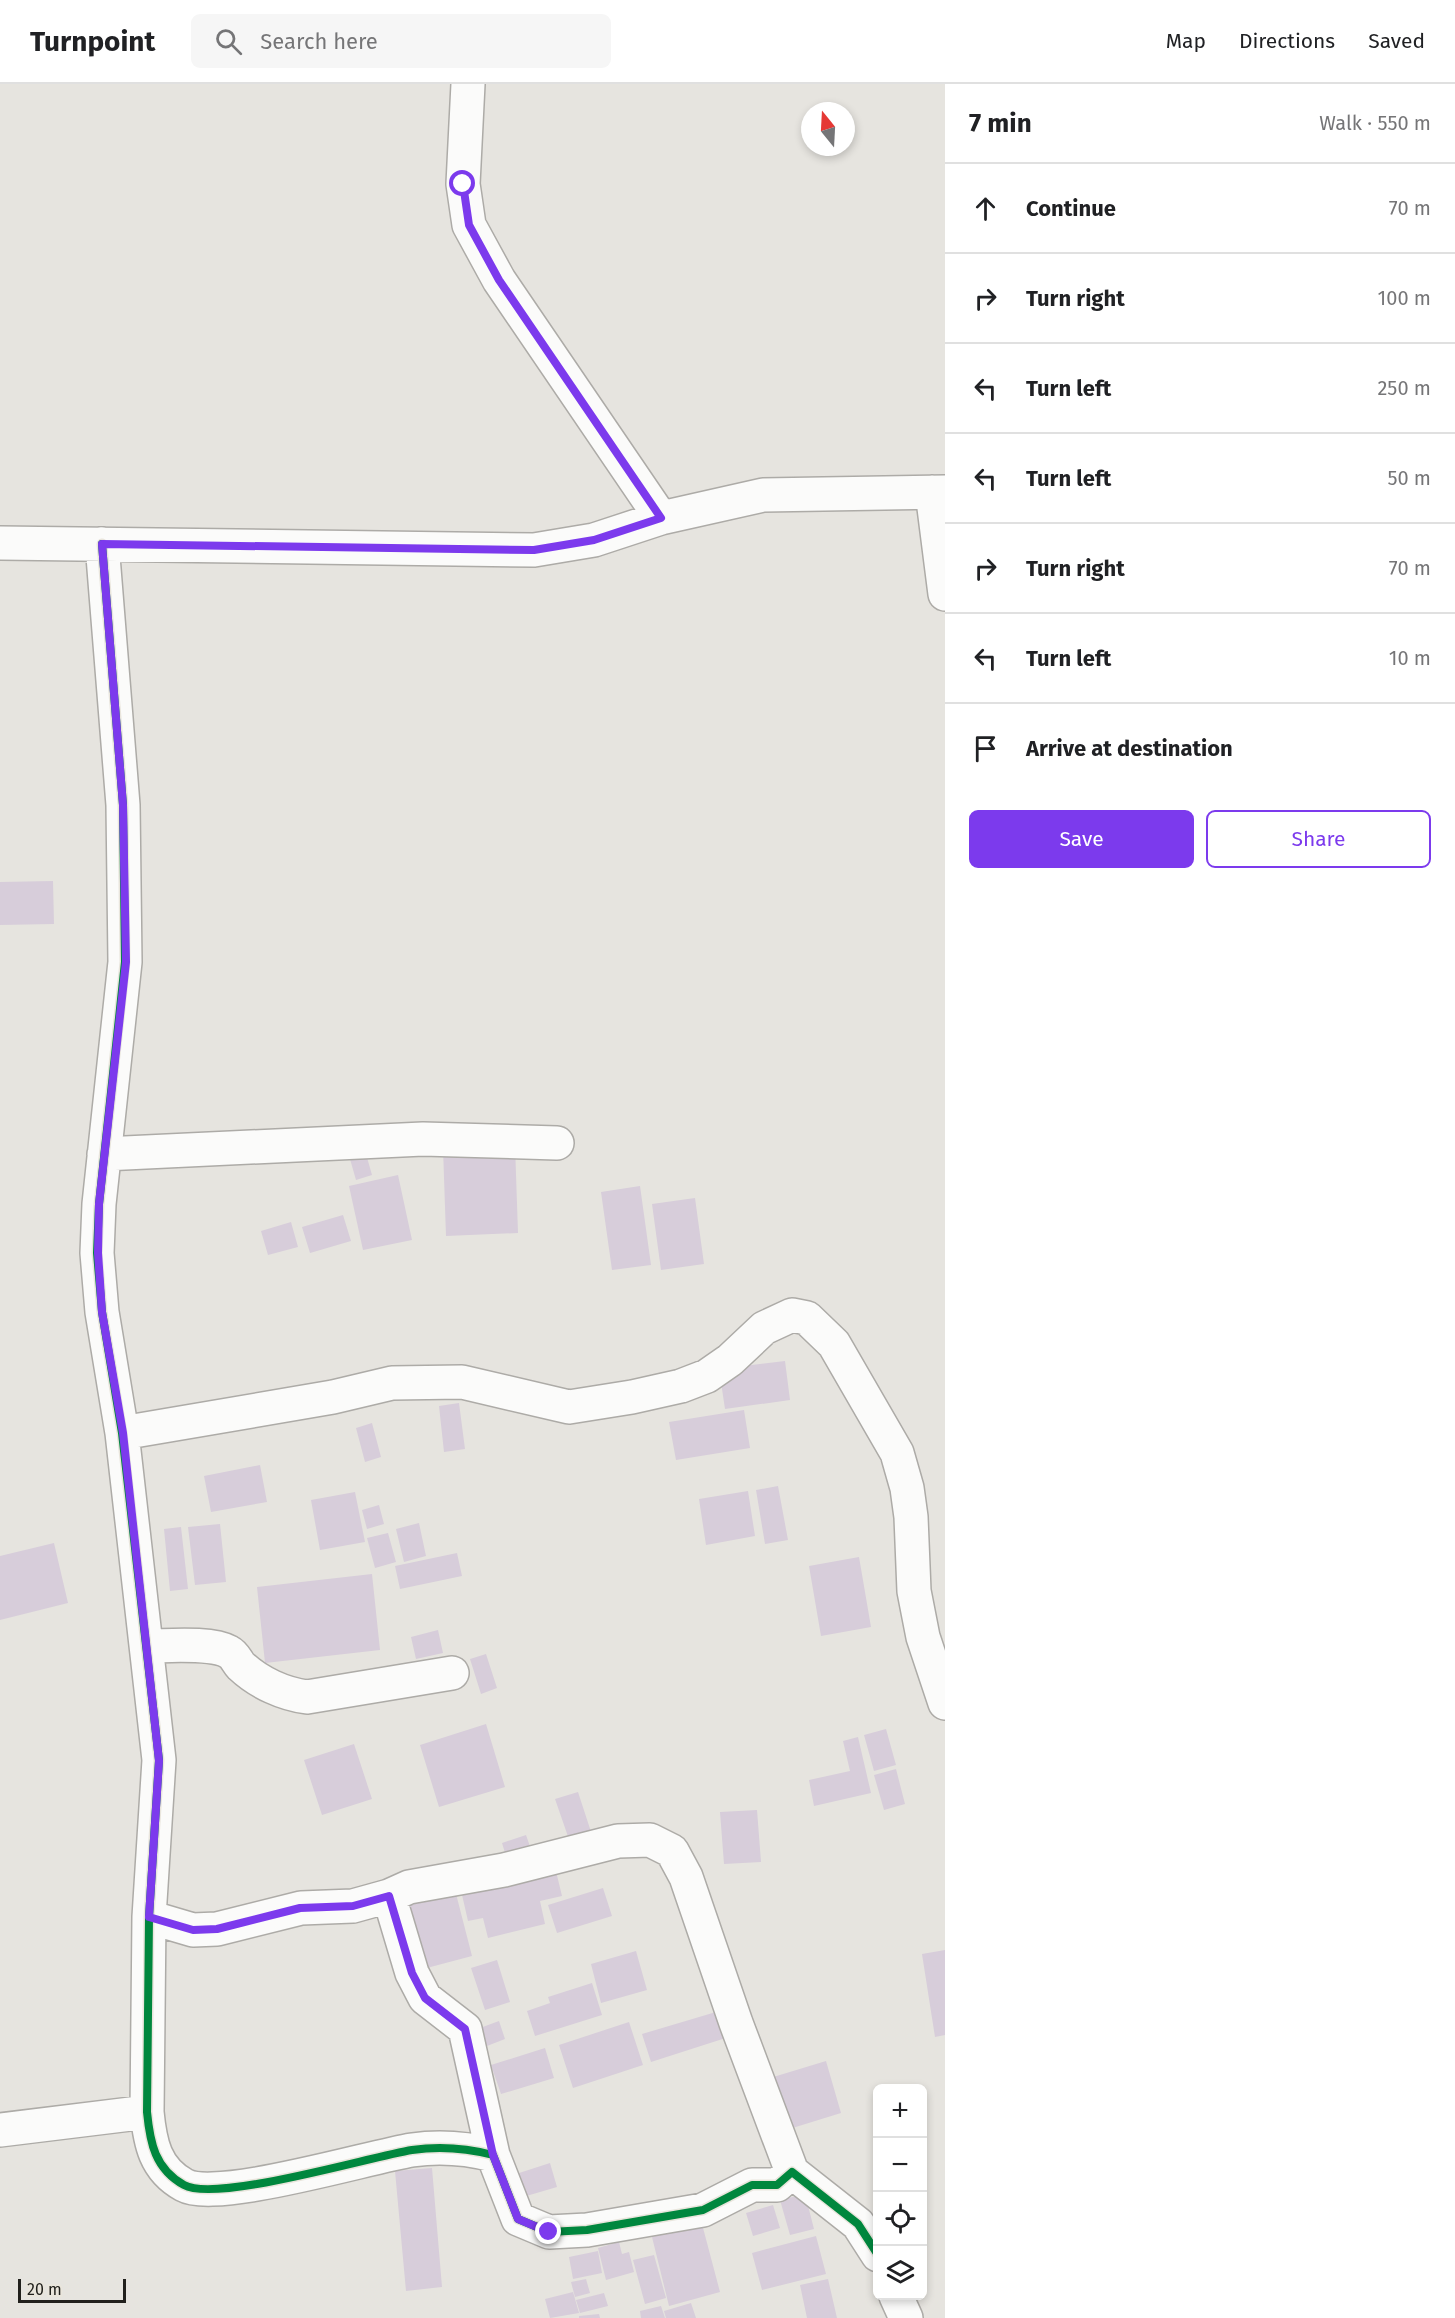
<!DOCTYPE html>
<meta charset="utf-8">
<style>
:root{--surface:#fff;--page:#f6f6f6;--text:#202124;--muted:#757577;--line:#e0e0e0;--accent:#7c3aed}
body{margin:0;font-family:"Fira Sans",sans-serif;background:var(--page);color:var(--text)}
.controls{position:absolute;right:18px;bottom:18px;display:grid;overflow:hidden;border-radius:9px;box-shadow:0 3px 9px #0003}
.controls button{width:54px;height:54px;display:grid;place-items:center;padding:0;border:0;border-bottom:2px solid var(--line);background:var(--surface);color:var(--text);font:30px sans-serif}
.compass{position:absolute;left:801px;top:18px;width:54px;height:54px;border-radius:50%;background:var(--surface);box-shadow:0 3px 9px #0003;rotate:342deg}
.scale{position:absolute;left:18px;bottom:15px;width:108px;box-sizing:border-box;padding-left:6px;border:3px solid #21201c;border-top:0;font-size:16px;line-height:21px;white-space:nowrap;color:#21201c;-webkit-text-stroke:4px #e9e5dc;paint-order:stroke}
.stop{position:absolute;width:18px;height:18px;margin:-14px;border:4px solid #7c3aed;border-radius:50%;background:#fff}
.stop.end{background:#7c3aed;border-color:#fff;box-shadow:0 2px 6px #0008}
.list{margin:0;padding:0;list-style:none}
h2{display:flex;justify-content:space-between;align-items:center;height:78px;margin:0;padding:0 24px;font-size:26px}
h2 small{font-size:20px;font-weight:400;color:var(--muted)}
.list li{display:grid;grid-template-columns:39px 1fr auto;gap:18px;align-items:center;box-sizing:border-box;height:90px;padding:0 24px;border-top:2px solid var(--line)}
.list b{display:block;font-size:22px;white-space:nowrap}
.list em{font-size:20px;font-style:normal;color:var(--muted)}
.actions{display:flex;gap:12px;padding:18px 24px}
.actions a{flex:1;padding:14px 0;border:2px solid var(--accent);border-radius:9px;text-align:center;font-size:21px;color:var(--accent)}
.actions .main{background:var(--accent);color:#fff}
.icon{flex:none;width:33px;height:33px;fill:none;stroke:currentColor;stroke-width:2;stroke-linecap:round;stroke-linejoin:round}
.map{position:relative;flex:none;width:945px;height:2234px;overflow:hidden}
header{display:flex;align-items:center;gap:36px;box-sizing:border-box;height:84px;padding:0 30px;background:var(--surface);border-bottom:2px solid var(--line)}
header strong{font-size:28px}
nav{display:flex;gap:33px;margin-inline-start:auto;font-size:21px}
.search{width:420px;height:54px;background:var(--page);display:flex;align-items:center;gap:15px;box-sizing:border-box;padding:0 21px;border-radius:9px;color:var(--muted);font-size:22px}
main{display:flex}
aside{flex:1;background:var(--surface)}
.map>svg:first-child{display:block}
</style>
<header>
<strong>Turnpoint</strong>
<div class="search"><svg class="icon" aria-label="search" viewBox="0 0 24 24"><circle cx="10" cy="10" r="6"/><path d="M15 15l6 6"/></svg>Search here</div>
<nav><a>Map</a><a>Directions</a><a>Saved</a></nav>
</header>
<main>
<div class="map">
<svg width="945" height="2234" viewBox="0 0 945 2234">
<rect width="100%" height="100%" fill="#e6e4df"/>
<path fill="#d7cdda" d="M53 797 54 840 0 841V798Z
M515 1061 518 1149 446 1152 443 1064Z
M366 1070 372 1091 356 1096 350 1075Z
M398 1091 412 1156 363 1166 349 1102Z
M640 1102 651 1181 612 1186 601 1108Z
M695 1114 704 1180 661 1186 652 1120Z
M343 1131 351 1157 310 1169 302 1143Z
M291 1138 298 1163 268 1171 261 1147Z
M785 1277 790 1316 725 1325 719 1285Z
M459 1319 465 1365 444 1368 439 1322Z
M744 1326 750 1364 676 1376 669 1338Z
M372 1339 381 1373 365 1378 356 1344Z
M260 1381 267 1418 211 1428 204 1392Z
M778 1402 788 1456 765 1460 756 1406Z
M748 1407 755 1452 706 1461 699 1415Z
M355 1408 365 1458 320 1466 311 1416Z
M379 1421 384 1440 367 1445 362 1426Z
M419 1439 426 1472 404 1478 396 1445Z
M220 1440 226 1498 195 1501 188 1443Z
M181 1443 188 1505 170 1507 164 1445Z
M388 1449 396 1478 375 1484 367 1454Z
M54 1459 68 1519 0 1536V1472Z
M457 1469 462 1492 400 1505 395 1482Z
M859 1473 871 1543 821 1552 809 1482Z
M372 1490 380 1566 265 1579 257 1503Z
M438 1546 443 1569 416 1575 411 1553Z
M486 1570 497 1604 481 1610 470 1575Z
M486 1640 505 1703 439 1723 420 1661Z
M886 1645 896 1681 874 1687 864 1651Z
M858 1653 871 1709 814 1722 809 1696 850 1687 843 1657Z
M354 1660 372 1715 322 1731 304 1676Z
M896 1685 905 1720 884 1726 874 1691Z
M578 1708 594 1757 572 1764 555 1715Z
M757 1726 761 1778 724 1780 720 1728Z
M526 1751 534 1774 509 1782 502 1759Z
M554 1779 562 1812 540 1817 545 1840 488 1854 483 1834 468 1837 460 1802Z
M454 1802 472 1872 423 1885 404 1815Z
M603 1804 612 1832 557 1849 548 1821Z
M945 1866V1951L935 1953 922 1870Z
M636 1867 647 1906 601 1919 591 1880Z
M497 1876 510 1918 485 1926 471 1884Z
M592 1899 602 1931 535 1952 527 1927 550 1919 548 1913Z
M726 1925 735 1951 651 1978 642 1950Z
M499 1937 505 1955 487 1962 480 1944Z
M629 1938 643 1981 573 2004 559 1961Z
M545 1964 554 1994 501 2010 491 1981Z
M826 1977 841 2029 786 2046 770 1994Z
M550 2079 557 2103 523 2113 516 2090Z
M432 2084 442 2203 406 2207 395 2087Z
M805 2110 814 2145 790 2151 780 2116Z
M773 2121 780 2144 753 2152 746 2129Z
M702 2140 720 2208 669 2222 652 2153Z
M816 2152 826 2190 762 2206 752 2169Z
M619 2158 622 2170 629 2168 634 2188 606 2196 598 2164Z
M598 2167 602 2189 573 2195 569 2173Z
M654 2171 666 2214 645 2220 633 2176Z
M586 2195 590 2209 575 2213 571 2198Z
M828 2195 837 2234H807L800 2201Z
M573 2208 579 2229 550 2234 545 2215Z
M604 2209 608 2222 580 2229 576 2216Z
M691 2219 696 2234H666L664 2227Z
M661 2222 665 2234H641L640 2227Z
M599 2230 600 2234H579V2232Z"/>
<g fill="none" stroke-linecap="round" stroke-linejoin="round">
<defs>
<path id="minor" d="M468 0 463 100 469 141 499 196 661 434
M932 408 945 510
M0 459 534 466 594 456 661 434 763 411 945 408
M102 460 123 721 125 878 99 1120 97 1169 102 1228 122 1349 159 1676 149 1833 147 2028C150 2059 155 2085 184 2101 216 2119 369 2073 412 2066 440 2062 466 2064 493 2071L518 2135 549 2148 587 2146 703 2126 752 2101H777L792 2088 858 2140 878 2171
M104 1070 423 1055 557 1059
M122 1349 333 1313 392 1299 462 1298 569 1323 632 1313 681 1302 707 1292 730 1276 764 1244 792 1231 807 1234 834 1260 897 1369 907 1404 911 1433 914 1507 923 1553 945 1619
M147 1562C168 1562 211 1558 229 1568 235 1571 237 1578 241 1582 259 1599 284 1610 307 1613L452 1589
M389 1812 409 1803 504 1786 618 1757 650 1756 672 1767 686 1793 736 1939 792 2088
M149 1833 193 1846 217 1845 301 1824 353 1822 389 1812 412 1889 425 1914 465 1945 493 2071
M0 2046 147 2028
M896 2212 906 2234"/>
</defs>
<use href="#minor" stroke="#adaba7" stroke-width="36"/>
<use href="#minor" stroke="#fbfbfa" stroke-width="33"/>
<defs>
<path id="cycleway" d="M102 460 123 721 125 878 99 1120 97 1169 102 1228 122 1349 159 1676 149 1833 147 2028C150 2059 155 2085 184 2101 216 2119 369 2073 412 2066 440 2062 466 2064 493 2071L518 2135 549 2148 587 2146 703 2126 752 2101H777L792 2088 858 2140 878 2171"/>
</defs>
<use href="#cycleway" stroke="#e9e5dc" stroke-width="11"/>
<use href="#cycleway" stroke="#00873e" stroke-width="8"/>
</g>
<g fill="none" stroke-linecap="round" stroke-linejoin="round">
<path stroke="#7c3aed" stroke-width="8" d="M463 100 469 141 499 196 661 434 594 456 534 466 102 460 123 721 126 878 99 1120 98 1169 102 1228 123 1349 159 1677 149 1833 193 1846 217 1845 300 1824 353 1822 389 1812 412 1889 425 1914 465 1945 493 2071 518 2135 549 2148"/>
</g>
</svg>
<div class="controls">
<button>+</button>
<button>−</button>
<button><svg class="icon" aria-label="locate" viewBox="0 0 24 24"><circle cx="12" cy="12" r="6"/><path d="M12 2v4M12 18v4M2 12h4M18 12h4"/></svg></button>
<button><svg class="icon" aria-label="layers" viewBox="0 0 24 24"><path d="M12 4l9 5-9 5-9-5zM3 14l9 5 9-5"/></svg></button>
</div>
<svg class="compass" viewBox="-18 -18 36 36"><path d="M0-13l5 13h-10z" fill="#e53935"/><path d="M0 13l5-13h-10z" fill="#757577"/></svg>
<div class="scale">20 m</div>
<div class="stop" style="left:463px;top:100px"></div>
<div class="stop end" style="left:549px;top:2148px"></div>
</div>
<aside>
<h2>7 min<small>Walk · 550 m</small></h2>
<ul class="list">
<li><svg class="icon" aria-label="ahead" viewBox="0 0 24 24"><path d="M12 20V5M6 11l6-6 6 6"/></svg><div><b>Continue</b></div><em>70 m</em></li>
<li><svg class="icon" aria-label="right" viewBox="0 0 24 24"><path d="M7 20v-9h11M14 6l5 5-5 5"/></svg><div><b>Turn right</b></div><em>100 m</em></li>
<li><svg class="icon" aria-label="left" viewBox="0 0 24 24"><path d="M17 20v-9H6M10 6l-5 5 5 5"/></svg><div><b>Turn left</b></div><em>250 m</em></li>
<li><svg class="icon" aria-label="left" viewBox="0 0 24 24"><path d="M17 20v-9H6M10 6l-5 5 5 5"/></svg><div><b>Turn left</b></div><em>50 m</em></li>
<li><svg class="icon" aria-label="right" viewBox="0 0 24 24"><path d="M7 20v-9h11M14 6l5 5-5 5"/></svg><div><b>Turn right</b></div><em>70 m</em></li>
<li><svg class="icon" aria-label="left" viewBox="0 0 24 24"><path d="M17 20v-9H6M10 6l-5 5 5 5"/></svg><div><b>Turn left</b></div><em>10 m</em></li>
<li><svg class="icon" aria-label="arrive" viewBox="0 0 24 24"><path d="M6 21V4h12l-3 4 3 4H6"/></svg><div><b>Arrive at destination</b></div></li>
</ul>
<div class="actions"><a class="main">Save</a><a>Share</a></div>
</aside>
</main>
